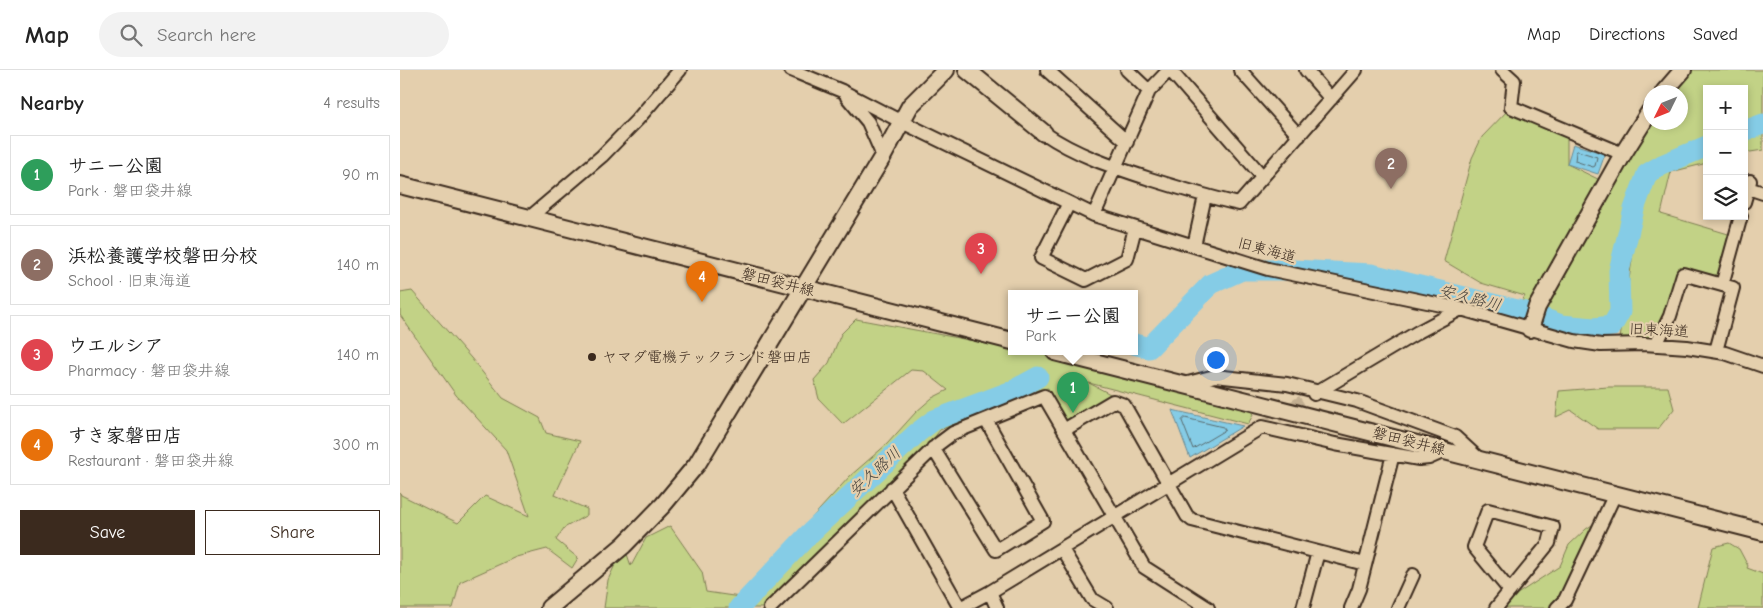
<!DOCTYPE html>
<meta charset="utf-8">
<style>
:root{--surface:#fff;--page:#f2f2f2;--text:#222;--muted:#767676;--line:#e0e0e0;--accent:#3b2a1e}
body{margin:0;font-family:"Comic Neue","Klee One",sans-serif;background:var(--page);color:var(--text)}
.controls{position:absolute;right:15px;top:15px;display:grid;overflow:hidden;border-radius:0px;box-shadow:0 2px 8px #0003}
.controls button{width:45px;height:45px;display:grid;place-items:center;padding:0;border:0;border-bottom:1px solid var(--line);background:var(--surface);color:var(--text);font:25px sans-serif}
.compass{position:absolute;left:1243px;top:15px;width:45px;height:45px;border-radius:50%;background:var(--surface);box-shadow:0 2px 8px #0003;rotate:227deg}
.you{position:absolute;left:815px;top:289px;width:18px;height:18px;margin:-12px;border:4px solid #fff;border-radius:50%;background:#1a73e8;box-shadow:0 0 0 8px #1a73e833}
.badge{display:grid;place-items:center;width:32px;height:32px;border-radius:50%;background:var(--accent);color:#fff;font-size:16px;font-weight:700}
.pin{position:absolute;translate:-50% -41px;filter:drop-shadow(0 1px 2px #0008)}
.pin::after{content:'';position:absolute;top:26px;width:18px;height:15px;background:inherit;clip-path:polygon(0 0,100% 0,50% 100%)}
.popup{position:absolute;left:608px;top:220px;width:130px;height:65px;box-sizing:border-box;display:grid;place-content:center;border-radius:0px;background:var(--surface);filter:drop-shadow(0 1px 4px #0005);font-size:16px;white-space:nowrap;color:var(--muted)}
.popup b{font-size:19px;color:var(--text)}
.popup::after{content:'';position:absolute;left:50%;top:100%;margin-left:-10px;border:10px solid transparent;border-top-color:var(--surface)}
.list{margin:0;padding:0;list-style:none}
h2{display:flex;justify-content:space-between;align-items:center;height:65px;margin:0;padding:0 20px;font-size:21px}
h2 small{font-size:16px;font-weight:400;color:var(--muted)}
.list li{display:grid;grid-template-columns:32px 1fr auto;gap:15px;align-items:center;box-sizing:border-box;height:80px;margin:0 10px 10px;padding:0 10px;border:1px solid var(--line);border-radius:0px}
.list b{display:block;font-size:19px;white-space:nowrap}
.list p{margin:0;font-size:16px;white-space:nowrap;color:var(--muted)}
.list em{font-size:16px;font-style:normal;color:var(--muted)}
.actions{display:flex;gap:10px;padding:15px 20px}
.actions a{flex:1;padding:11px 0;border:1px solid var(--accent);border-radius:0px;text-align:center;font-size:18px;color:var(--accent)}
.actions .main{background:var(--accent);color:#fff}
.icon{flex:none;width:28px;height:28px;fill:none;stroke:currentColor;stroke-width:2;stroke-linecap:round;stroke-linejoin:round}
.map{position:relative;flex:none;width:1363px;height:538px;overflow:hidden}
header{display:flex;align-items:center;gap:30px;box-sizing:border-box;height:70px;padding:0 25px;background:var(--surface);border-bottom:1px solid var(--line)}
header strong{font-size:24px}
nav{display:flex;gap:28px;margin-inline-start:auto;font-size:18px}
.search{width:350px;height:45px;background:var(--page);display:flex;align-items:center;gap:12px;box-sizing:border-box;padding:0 18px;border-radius:28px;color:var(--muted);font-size:19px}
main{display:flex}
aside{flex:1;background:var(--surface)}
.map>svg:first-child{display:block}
</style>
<header>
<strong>Map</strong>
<div class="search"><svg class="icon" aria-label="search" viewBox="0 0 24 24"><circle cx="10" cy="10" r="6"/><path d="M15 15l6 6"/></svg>Search here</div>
<nav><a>Map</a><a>Directions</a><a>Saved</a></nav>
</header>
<main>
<aside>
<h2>Nearby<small>4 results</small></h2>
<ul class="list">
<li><span class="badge" style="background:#2e9e5b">1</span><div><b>サニー公園</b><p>Park · 磐田袋井線</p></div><em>90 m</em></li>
<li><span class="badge" style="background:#8d6e63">2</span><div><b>浜松養護学校磐田分校</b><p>School · 旧東海道</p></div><em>140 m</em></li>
<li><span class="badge" style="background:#e0444e">3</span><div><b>ウエルシア</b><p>Pharmacy · 磐田袋井線</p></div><em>140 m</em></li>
<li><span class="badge" style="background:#e8710a">4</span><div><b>すき家磐田店</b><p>Restaurant · 磐田袋井線</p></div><em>300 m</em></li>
</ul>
<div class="actions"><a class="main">Save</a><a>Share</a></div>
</aside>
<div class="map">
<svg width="1363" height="538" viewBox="0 0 1363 538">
<rect width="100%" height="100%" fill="#e4cfad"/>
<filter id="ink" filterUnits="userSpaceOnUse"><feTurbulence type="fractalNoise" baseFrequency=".02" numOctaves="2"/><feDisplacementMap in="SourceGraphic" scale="10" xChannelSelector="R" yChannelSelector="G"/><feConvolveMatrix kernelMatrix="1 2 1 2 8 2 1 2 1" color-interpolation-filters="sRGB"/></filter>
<g filter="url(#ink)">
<path fill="#c2d286" stroke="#7e7e52" d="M1292 0H1363V80L1344 83V19H1307V93L1271 102 1261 144 1335 166 1323 211 1282 200 1254 275H1219L1234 177 1220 242 1201 257 1153 252 1122 231 1125 226 1081 213 1044 191 1072 88 1082 67 1111 37 1167 61V94L1204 112 1250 52H1280V22H1272Z
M12 221 71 288 103 328 140 348 146 363 180 371 155 425 187 439V445L164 458 156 470 178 488 172 498 147 479 116 487 60 512 53 538H0V423L1 425 58 453 85 426 129 446 106 380 56 325 0 245V223Z
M456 249 612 278V282H635L705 294 847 330 853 345 848 354 689 313 714 326 664 360 648 318 634 321 540 360 510 400 369 538H204L208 510 224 475 231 496 246 468 270 456 302 502 306 522 340 527 450 406 487 374 516 342 532 328 548 320 524 301 511 300 443 354 419 329 414 310 429 293 441 264Z
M1208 317H1268L1274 339 1258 359H1198L1171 340 1156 347 1159 321Z
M1204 447 1162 538H1096L1160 496 1169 475 1186 459Z
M1329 473 1339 479 1348 496 1347 498 1363 504V538H1298L1313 477Z"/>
<path fill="#85cce6" stroke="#678b96" d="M1173 74 1205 84 1198 104 1167 94Z
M772 340 843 356 790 388Z"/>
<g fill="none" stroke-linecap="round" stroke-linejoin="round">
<path stroke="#596b6e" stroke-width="1" d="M1178 81 1197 87 1195 96 1193 97 1175 91 1176 82Z
M785 348 823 357 825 360 793 379 782 351Z"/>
<path stroke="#85cce6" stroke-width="21" d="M1344 61 1363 54
M734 274 749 278 811 214 842 200H893L971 204 1125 242 1161 255 1194 258 1212 256 1220 242 1219 201 1234 139 1247 104 1262 95 1307 76
M339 538 408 465 517 363 534 350 612 321 638 307"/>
<path stroke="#c2ae90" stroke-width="12" stroke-dasharray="12 6" stroke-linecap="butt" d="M862 357 907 328"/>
<defs>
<path id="street" d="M391 0 442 21 502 52 694 145 868 199 1061 239 1174 271 1201 275 1244 274 1287 277 1325 283 1363 296
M647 0 727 72
M727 0 749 21
M770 0 862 106
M840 0 899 66
M906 0 931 29
M1102 0 1114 11 1111 37 1223 84
M447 27 468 52 483 86
M644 63C676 85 713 97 750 109 779 118 808 127 839 134L956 0
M1348 118 1363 123
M1344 132 1350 111
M669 133 641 188 686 210 727 189 735 158
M694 145 749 21 769 0
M129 148 202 86 237 50 280 0
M794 176 805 126
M1322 215 1341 146
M1256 275 1270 246 1283 204 1333 218 1316 281
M784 314 815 306 887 314 957 331 1055 367 1078 388
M914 324 1018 262 1061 239
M664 360 713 331 724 335 787 446 792 450 965 494
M533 378 596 480 643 451 586 350
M492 418 560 538
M662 479 692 529 707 538
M590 522 597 538
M370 538 537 375 553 363 644 326 744 497 808 538
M560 538 590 522 862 357 935 374 1019 389 1029 388 1047 380
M903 538 918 482
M951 538 959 519 993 384
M998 538 1013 505
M1096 538 1149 473 1153 457 1088 440 1074 477 1110 521
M1157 538 1165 530 1215 424"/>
<path id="secondary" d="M567 0 644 63
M1264 22 1283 0
M0 115 612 271
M1130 259 1137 237 1223 84 1250 41
M655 282 1363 462
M149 538 224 475 263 435 297 394 483 86 510 36 546 0"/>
</defs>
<use href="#street" stroke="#3b2a1e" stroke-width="16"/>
<use href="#secondary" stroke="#3b2a1e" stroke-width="20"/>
<use href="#street" stroke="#e4cfad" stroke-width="12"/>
<use href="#secondary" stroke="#e4cfad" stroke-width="16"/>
</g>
</g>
<circle fill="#3b2a1e" stroke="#e4cfad" stroke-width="2" cx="192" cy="287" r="5"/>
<g text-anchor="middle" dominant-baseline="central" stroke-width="4.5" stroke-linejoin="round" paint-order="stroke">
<g font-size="15" fill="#3b2a1e" stroke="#e4cfad">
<text transform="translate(867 180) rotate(15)">旧東海道</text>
<text transform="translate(378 212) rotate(14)">磐田袋井線</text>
<text transform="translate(1259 260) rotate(3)">旧東海道</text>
<text transform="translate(1009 371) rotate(14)">磐田袋井線</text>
</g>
<g font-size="15" fill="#3b2a1e" stroke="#e4cfad" text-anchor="start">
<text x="202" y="287">ヤマダ電機テックランド磐田店</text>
</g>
<g font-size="16" font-style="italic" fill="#46423c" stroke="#e4cfad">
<text transform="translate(1070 228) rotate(14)">安久路川</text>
<text transform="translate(475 402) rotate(-43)">安久路川</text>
</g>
</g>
</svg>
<div class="controls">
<button>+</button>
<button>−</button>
<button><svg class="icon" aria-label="layers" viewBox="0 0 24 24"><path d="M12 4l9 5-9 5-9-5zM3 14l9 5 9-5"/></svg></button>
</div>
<svg class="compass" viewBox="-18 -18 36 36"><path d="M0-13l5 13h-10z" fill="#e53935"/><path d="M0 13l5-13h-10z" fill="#767676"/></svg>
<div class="you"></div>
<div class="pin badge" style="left:673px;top:343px;background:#2e9e5b">1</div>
<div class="popup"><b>サニー公園</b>Park</div>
<div class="pin badge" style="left:991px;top:119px;background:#8d6e63">2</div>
<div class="pin badge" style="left:581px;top:204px;background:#e0444e">3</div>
<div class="pin badge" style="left:302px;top:232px;background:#e8710a">4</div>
</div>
</main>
